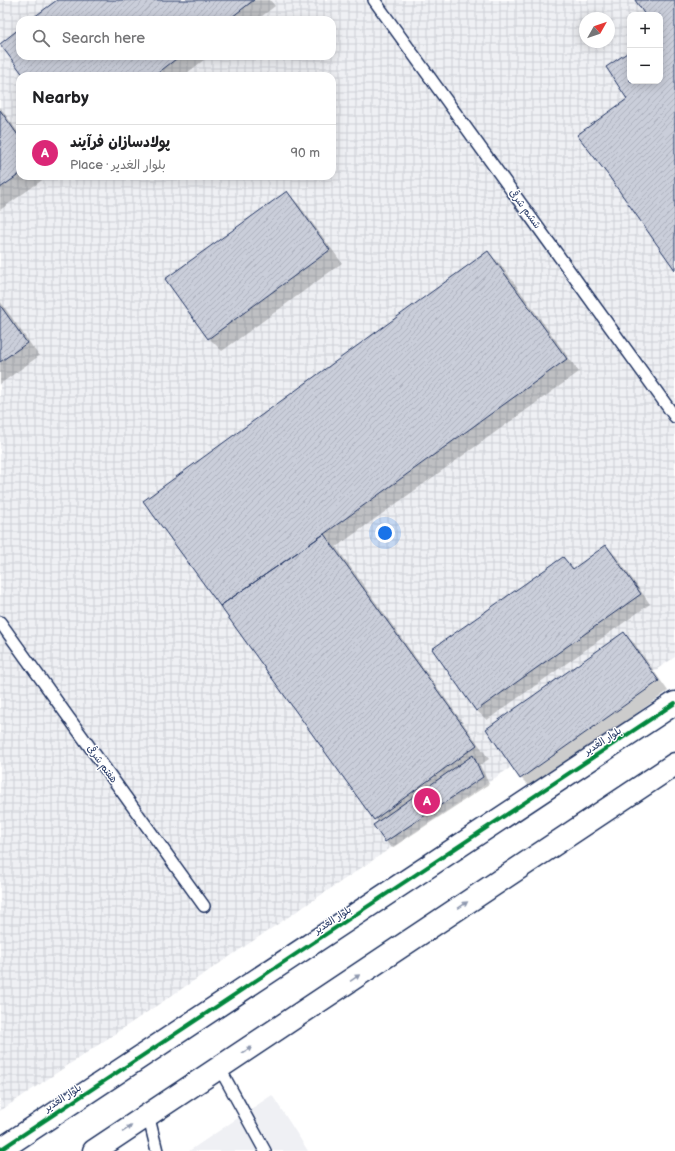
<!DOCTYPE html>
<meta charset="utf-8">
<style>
:root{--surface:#fff;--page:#f2f2f2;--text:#202124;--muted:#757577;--line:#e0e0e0;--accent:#db2777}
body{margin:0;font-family:"Balsamiq Sans","Playpen Sans Arabic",sans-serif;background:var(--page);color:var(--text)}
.controls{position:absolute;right:12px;top:12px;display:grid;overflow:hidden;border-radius:8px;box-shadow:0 2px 10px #0003}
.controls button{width:36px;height:36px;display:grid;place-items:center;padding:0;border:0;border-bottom:1px solid var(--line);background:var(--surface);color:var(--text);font:20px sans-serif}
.compass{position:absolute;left:579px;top:12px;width:36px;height:36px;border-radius:50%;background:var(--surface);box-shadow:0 2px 10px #0003;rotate:50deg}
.you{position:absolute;left:385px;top:533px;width:14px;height:14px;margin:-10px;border:3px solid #fff;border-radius:50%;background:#1a73e8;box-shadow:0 0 0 6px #1a73e833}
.badge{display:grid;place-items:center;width:26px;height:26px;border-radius:50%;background:var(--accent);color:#fff;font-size:13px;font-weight:700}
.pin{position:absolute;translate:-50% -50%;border:2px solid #fff;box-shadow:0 1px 4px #0006}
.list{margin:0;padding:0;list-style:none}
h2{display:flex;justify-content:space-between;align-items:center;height:52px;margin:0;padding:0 16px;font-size:17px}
h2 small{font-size:13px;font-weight:400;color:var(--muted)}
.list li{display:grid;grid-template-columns:26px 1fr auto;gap:12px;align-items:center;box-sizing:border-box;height:56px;padding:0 16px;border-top:1px solid var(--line)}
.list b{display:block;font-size:15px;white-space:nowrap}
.list p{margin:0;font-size:13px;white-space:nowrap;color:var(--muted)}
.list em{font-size:13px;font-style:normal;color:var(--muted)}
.icon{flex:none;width:22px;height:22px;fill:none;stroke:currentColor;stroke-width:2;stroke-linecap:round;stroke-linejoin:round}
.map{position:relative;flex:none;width:675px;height:1151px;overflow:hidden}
.search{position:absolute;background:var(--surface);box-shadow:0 2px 10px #0003;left:16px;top:16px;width:320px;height:44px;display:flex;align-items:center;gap:10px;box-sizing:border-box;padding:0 14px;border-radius:12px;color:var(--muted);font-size:15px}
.panel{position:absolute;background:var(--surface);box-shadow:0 2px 10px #0003;left:16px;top:72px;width:320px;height:108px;border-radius:12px}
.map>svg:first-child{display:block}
</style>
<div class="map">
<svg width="675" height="1151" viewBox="0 0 675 1151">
<defs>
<pattern id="industrial-grid" width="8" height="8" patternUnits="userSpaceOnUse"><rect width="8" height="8" fill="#eff0f4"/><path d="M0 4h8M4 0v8" fill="none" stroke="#ccced4"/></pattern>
<pattern id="building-hatch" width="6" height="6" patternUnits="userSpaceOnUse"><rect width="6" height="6" fill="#caceda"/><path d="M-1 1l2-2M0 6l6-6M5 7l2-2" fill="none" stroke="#adb1be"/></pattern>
</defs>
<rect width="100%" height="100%" fill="#fff"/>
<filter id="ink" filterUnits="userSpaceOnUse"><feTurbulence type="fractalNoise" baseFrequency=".025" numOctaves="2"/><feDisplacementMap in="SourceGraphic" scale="8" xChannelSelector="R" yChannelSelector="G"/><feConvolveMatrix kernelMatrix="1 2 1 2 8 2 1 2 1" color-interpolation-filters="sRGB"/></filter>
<g filter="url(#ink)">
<path fill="#eff0f4" d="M272 1095 308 1151H189Z"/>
<path fill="url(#industrial-grid)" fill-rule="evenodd" d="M0 0H675V657L0 1111ZM630 15H660V81H630ZM585 18H609V42H585ZM20 20H332V56H20ZM20 76H332V176H20Z"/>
<path fill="#0003" d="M58 0H270L275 6 257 20H32Z
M20 29V56H209L183 76H26L1 43Z
M0 107 20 135V176H48L0 210Z
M287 192 299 205 342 263 222 351 209 338 166 280Z
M488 252 501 265 579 372 336 547 489 759 480 765 489 784 392 848 386 841 378 822 144 501Z
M0 301 39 356 0 384Z
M606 546 616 556 650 604 487 720 477 711 434 649 563 558 574 569Z
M624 633 634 643 668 691 531 788 521 778Z"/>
<path fill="url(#building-hatch)" stroke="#1b2f5e" d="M57 0H254L228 20H30Z
M635 0H675V270L608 175 577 135 627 99 606 67 630 51V81H660V15H645Z
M20 28V56H180L154 76H24L0 44Z
M0 110 20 138V174L0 188Z
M287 191 330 250 208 339 165 279Z
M488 251 567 359 324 534 220 606 143 501Z
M0 305 27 343 0 362Z
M324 534 477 745 374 820 220 606Z
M606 545 641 594 476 711 432 649 563 557 573 569Z
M624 632 659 681 520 779 486 729Z
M473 755 483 777 385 842 373 825Z"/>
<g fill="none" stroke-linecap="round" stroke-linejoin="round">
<defs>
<path id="service" d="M374 0 675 417
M0 622 204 906
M219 1067 265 1151
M148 1114 157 1151"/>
<path id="tertiary" d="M0 1150 675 703
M94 1151 675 764"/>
</defs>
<use href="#service" stroke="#1b2f5e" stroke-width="14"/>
<use href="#tertiary" stroke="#1b2f5e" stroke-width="25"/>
<use href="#service" stroke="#fff" stroke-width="11"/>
<use href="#tertiary" stroke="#fff" stroke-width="22"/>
<defs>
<path id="cycleway" d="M0 1150 675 703"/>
</defs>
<use href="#cycleway" stroke="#fff" stroke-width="6"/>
<use href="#cycleway" stroke="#00873e" stroke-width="4"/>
</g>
<defs><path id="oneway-solid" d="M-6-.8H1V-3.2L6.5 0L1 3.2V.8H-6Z"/></defs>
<g fill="#8d97ae">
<use href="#oneway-solid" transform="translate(463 905) rotate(-34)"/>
<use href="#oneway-solid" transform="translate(355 978) rotate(-34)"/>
<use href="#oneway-solid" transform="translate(247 1050) rotate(-33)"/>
<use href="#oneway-solid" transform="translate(127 1129) rotate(-34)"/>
</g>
</g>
<g text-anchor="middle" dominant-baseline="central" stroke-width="3" stroke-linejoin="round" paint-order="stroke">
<g font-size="10" fill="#1b2f5e" stroke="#fff">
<text transform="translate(525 209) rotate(54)">ششم شرقی</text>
<text transform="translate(603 741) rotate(-33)">بلوار الغدیر</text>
<text transform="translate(102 764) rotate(54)">هفتم شرقی</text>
<text transform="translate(333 920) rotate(-33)">بلوار الغدیر</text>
<text transform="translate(63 1098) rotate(-33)">بلوار الغدیر</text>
</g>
</g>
</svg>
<div class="controls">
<button>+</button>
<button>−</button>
</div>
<svg class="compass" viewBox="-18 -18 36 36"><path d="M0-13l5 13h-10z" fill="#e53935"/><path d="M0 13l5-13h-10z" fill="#757577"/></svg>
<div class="you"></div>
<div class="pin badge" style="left:427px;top:801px">A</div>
<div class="search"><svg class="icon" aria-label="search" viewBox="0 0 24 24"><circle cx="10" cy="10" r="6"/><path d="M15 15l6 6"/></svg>Search here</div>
<section class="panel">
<h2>Nearby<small></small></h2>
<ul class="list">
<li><span class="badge">A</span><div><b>پولادسازان فرآیند</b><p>Place · بلوار الغدیر</p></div><em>90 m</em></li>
</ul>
</section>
</div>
